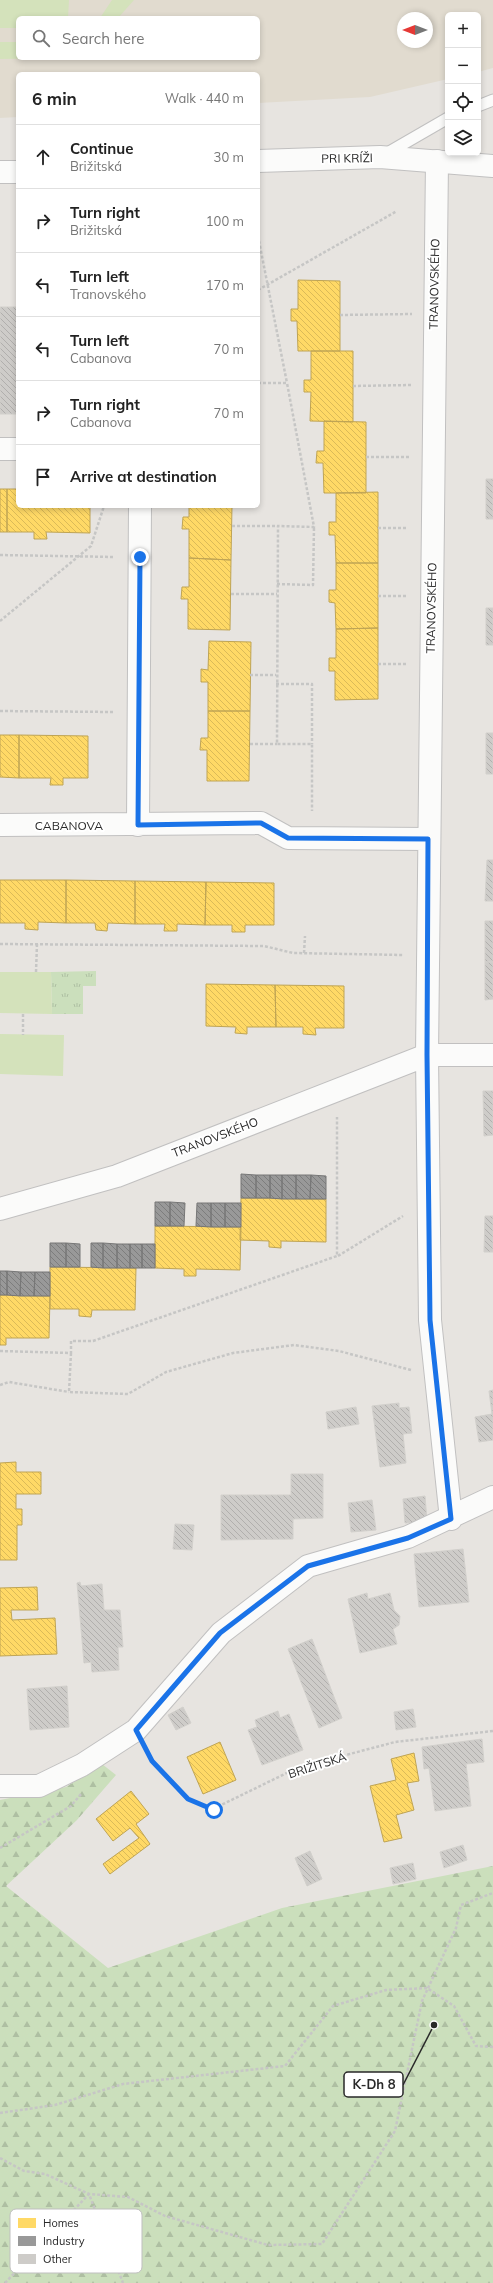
<!DOCTYPE html>
<meta charset="utf-8">
<style>
:root{--surface:#fff;--page:#f2f2f2;--text:#222;--muted:#767676;--line:#e0e0e0}
body{margin:0;font-family:Mulish,sans-serif;background:var(--page);color:var(--text)}
.controls{position:absolute;right:12px;top:12px;display:grid;overflow:hidden;border-radius:6px;box-shadow:0 2px 6px #0003}
.controls button{width:36px;height:36px;display:grid;place-items:center;padding:0;border:0;border-bottom:1px solid var(--line);background:var(--surface);color:var(--text);font:20px sans-serif}
.compass{position:absolute;left:397px;top:12px;width:36px;height:36px;border-radius:50%;background:var(--surface);box-shadow:0 2px 6px #0003;rotate:270deg}
.stop{position:absolute;width:12px;height:12px;margin:-9px;border:3px solid #1a73e8;border-radius:50%;background:#fff}
.stop.end{background:#1a73e8;border-color:#fff;box-shadow:0 1px 4px #0008}
.list{margin:0;padding:0;list-style:none}
h2{display:flex;justify-content:space-between;align-items:center;height:52px;margin:0;padding:0 16px;font-size:17px}
h2 small{font-size:13px;font-weight:400;color:var(--muted)}
.list li{display:grid;grid-template-columns:26px 1fr auto;gap:12px;align-items:center;box-sizing:border-box;height:64px;padding:0 16px;border-top:1px solid var(--line)}
.list b{display:block;font-size:15px;white-space:nowrap}
.list p{margin:0;font-size:13px;white-space:nowrap;color:var(--muted)}
.list em{font-size:13px;font-style:normal;color:var(--muted)}
.icon{flex:none;width:22px;height:22px;fill:none;stroke:currentColor;stroke-width:2;stroke-linecap:round;stroke-linejoin:round}
.map{position:relative;flex:none;width:493px;height:2283px;overflow:hidden}
.search{position:absolute;background:var(--surface);box-shadow:0 2px 6px #0003;left:16px;top:16px;width:244px;height:44px;display:flex;align-items:center;gap:10px;box-sizing:border-box;padding:0 14px;border-radius:6px;color:var(--muted);font-size:15px}
.panel{position:absolute;background:var(--surface);box-shadow:0 2px 6px #0003;left:16px;top:72px;width:244px;height:436px;border-radius:6px}
.map>svg:first-child{display:block}
</style>
<div class="map">
<svg width="493" height="2283" viewBox="0 0 493 2283">
<defs>
<pattern id="grass-tufts" width="24" height="20" patternUnits="userSpaceOnUse"><rect width="24" height="20" fill="#cbdfbc"/><path d="M3 7l-1-3M5 7V3M7 7l1-3M15 17l-1-3M17 17v-4M19 17l1-3" fill="none" stroke="#aebfa2"/></pattern>
<pattern id="forest-firs" width="22" height="20" patternUnits="userSpaceOnUse"><rect width="22" height="20" fill="#cbdfbc"/><path d="M5 1l3.5 6h-7zM16 11l3.5 6h-7z" fill="#aebfa2"/></pattern>
<pattern id="homes-back-hatch" width="6" height="6" patternUnits="userSpaceOnUse"><rect width="6" height="6" fill="#ffd966"/><path d="M-1 5l2 2M0 0l6 6M5-1l2 2" fill="none" stroke="#dbba58"/></pattern>
<pattern id="industry-back-hatch" width="6" height="6" patternUnits="userSpaceOnUse"><rect width="6" height="6" fill="#999"/><path d="M-1 5l2 2M0 0l6 6M5-1l2 2" fill="none" stroke="#7d7d7d"/></pattern>
<pattern id="building-back-hatch" width="6" height="6" patternUnits="userSpaceOnUse"><rect width="6" height="6" fill="#ceccc9"/><path d="M-1 5l2 2M0 0l6 6M5-1l2 2" fill="none" stroke="#b1afad"/></pattern>
</defs>
<rect width="100%" height="100%" fill="#e7e4e0"/>
<path fill="#e1dbcf" fill-rule="evenodd" d="M0 0H493V68L478 72V15H448V79L370 97 258 103V74H18V117L0 118ZM18 18H258V58H18ZM403 18H427V42H403Z"/>
<path fill="url(#grass-tufts)" d="M96 971V986H83V1014H52L51 972Z"/>
<path fill="url(#forest-firs)" d="M102 1764 116 1775 77 1820 6 1886 108 1968 282 1908 493 1866V2283H0V1800L66 1787Z"/>
<path fill="#d4e2bb" d="M0 0H69L68 18H18V28H0Z
M112 0H134L118 18H100Z
M0 42H18V58H58L0 59Z
M0 972H51L52 1014 0 1013Z
M0 1034 64 1035 63 1076 0 1074Z"/>
<path fill="url(#homes-back-hatch)" stroke="#bfa454" d="M298 280 340 281V351H298L297 321H291V309H298Z
M311 351H353V422L310 421 311 392H304V380H311Z
M324 421 366 422V493H324L323 463H316L317 451H324Z
M0 489H7V532H0Z
M7 489H18V506H90V533L46 532 47 539H34V532H7Z
M378 492V563H336L335 535H329V522H336V493Z
M189 506H232L231 560 189 558V529H182L183 517H189Z
M189 558 231 560 230 630 188 629V599H181L182 587H189Z
M336 563H378V628L336 629 335 603 329 602V590H336Z
M378 628V699L335 700V671H329V658H336V629Z
M209 641 251 642 250 711H208V682H201V669L208 670Z
M208 711H250L249 781H207V750H200L201 738H208Z
M0 735H19V778L0 777Z
M19 735 88 736V778H63V785H50L51 778H19Z
M0 880H66V923L38 922V930L25 929V923H0Z
M66 880 135 881V924L108 923 107 931 96 930 95 923H66Z
M135 881 206 882 205 925 177 924V931H164L165 924H135Z
M206 882 274 883V925H245V932H232V925H205Z
M206 984 275 985 276 1027H247V1034L235 1033 236 1027 206 1026Z
M275 985 344 986V1028H315L316 1035 303 1034V1027H276Z
M241 1198 326 1199V1242L281 1241V1248L269 1247V1241L240 1240Z
M155 1226 241 1227 240 1270 196 1269V1276H184V1269L155 1268Z
M50 1267 136 1268 135 1310H92L91 1317 79 1316V1309H50Z
M0 1295 50 1296 49 1338H6V1345H0Z
M16 1462V1472H41V1494H16V1509H22V1525H17V1560H0V1463Z
M37 1587 38 1610H11L12 1620 55 1618 57 1654 0 1656V1588Z
M220 1742 236 1780 203 1794 187 1757Z
M414 1753 419 1781 407 1783 414 1810 396 1815 402 1838 384 1842 370 1786 396 1780 391 1759Z
M131 1791 149 1814 136 1824 150 1844 110 1874 103 1864 139 1838 130 1828 113 1841 96 1819Z"/>
<path fill="url(#industry-back-hatch)" stroke="#777" d="M241 1174 256 1175V1198H241Z
M256 1175H270V1198H256Z
M270 1175H282V1199L270 1198Z
M282 1175H296V1199H282Z
M296 1175H311L310 1199H296Z
M311 1175 326 1176V1199H310Z
M155 1202H170V1226H155Z
M170 1202 185 1203 184 1226H170Z
M197 1203H211V1227L196 1226Z
M211 1203H225V1227H211Z
M225 1203H241V1227H225Z
M50 1243H66V1267H50Z
M66 1243 80 1244V1267H66Z
M91 1243H103V1268L91 1267Z
M103 1243 117 1244V1268H103Z
M117 1244H130V1268H117Z
M130 1244H142V1268H130Z
M142 1244H155V1268H142Z
M0 1271H7V1295H0Z
M7 1271 21 1272 20 1296 7 1295Z
M21 1272H35L34 1296H20Z
M35 1272H50V1296H34Z"/>
<path fill="url(#building-back-hatch)" stroke="#d2d0cc" d="M0 307H18V414H0Z
M486 479H493V519H486Z
M486 608H493V645H486Z
M486 733H493V774H486Z
M487 860H493V901H485Z
M485 921H493V962H485Z
M485 962H493V999L485 1000Z
M483 1091H493V1135L484 1136Z
M485 1216H493V1252H484Z
M493 1390V1440L479 1442 475 1417 492 1414 489 1391Z
M399 1403V1408L409 1407 412 1433 403 1434 406 1463 380 1467 372 1406Z
M356 1407 359 1424 328 1429 326 1412Z
M291 1474H323V1518L293 1519V1539L221 1540V1495H291Z
M425 1496 427 1521 405 1523 403 1499Z
M372 1500 376 1530 351 1532 348 1503Z
M175 1524 194 1525 192 1550 173 1549Z
M463 1549 469 1602 419 1607 414 1554Z
M80 1582 81 1586 102 1584 104 1610H120L123 1647H118L119 1670 92 1672 91 1662 84 1663 77 1583Z
M367 1593 368 1599 390 1593 394 1610 400 1616 399 1625 393 1629 397 1644 360 1653 348 1599Z
M312 1639 342 1718 319 1728 288 1649Z
M67 1686 69 1727 30 1730 27 1689Z
M183 1707 191 1723 176 1730 168 1715Z
M413 1709 416 1727 396 1730 394 1712Z
M278 1711 280 1718 289 1714 303 1750 262 1765 248 1730 257 1727 255 1720Z
M482 1739 484 1762 466 1764 471 1806 435 1811 429 1768 424 1769 422 1747Z
M463 1845 467 1860 444 1868 440 1852Z
M310 1851 322 1879 307 1886 295 1858Z
M413 1863 416 1879 393 1884 390 1868Z"/>
<g fill="none" stroke-linecap="round" stroke-linejoin="round">
<defs>
<path id="service" d="M478 106 493 100
M384 155 448 118"/>
<path id="minor" d="M437 161 427 1055 430 1320 451 1519
M0 449H18
M0 825 261 823 288 838 428 839
M138 825 140 506
M0 1209 117 1176 427 1055H493
M0 1786H39L82 1765 136 1730 221 1633 308 1566 408 1537 493 1497"/>
<path id="tertiary" d="M258 161 380 157 493 166
M0 172H18"/>
</defs>
<use href="#service" stroke="#c1c0c0" stroke-width="13"/>
<use href="#minor" stroke="#c1c0c0" stroke-width="24"/>
<use href="#tertiary" stroke="#c1c0c0" stroke-width="24"/>
<path stroke="#c6c6c5" stroke-width="2.5" stroke-dasharray="3 2" stroke-linecap="butt" d="M258 236 287 383
M258 290 397 211
M340 315 412 314
M258 383H287L314 527 278 526 277 744H312V811
M353 386 411 385
M366 457H410
M232 526H278
M378 528H408
M0 555 115 557
M277 584 313 585 314 527
M231 594H277
M378 596H407
M0 621 91 546 104 506
M378 664H407
M250 675H276
M276 684H312V744
M0 711 114 712
M250 744H277
M0 944 264 946 293 953 404 955
M304 953 305 936
M36 972 37 944
M23 1014V1035
M338 1256 403 1216
M0 1351 71 1353V1341H93L337 1256V1117
M71 1353 69 1392 128 1394 166 1372 233 1353 294 1345 339 1351 411 1370
M0 1385 9 1382 69 1392
M147 1752 152 1761 188 1799 213 1809 297 1768 395 1742 493 1731
M0 1848 71 1806 81 1794
M0 2113 55 2105 123 2084 285 2066 333 2006 386 1990 427 1988 454 2006 476 2046 493 2047
M0 2158 24 2171 45 2174 89 2194 128 2197 165 2216 268 2245 322 2244 395 2131 422 2001 456 1928 461 1905 493 1893
M5 2283 89 2194 123 2283"/>
<use href="#service" stroke="#fbfbfa" stroke-width="11"/>
<use href="#minor" stroke="#fbfbfa" stroke-width="22"/>
<use href="#tertiary" stroke="#fbfbfa" stroke-width="22"/>
</g>
<g fill="none" stroke-linecap="round" stroke-linejoin="round">
<path stroke="#1a73e8" stroke-width="5" d="M140 557 138 825 261 823 288 838 428 839 427 1055 430 1320 451 1519 408 1538 308 1566 220 1633 136 1730 152 1761 188 1799 214 1810"/>
</g>
<g text-anchor="middle" dominant-baseline="central" stroke-width="4" stroke-linejoin="round" paint-order="stroke">
<g font-size="12" fill="#292929" stroke="#fff">
<text transform="translate(347 158) rotate(-1)">PRI KRÍŽI</text>
<text transform="translate(434 284) rotate(-89)">TRANOVSKÉHO</text>
<text transform="translate(431 608) rotate(-89)">TRANOVSKÉHO</text>
<text x="69" y="825">CABANOVA</text>
<text transform="translate(215 1137) rotate(-21)">TRANOVSKÉHO</text>
<text transform="translate(317 1765) rotate(-18)">BRIŽITSKÁ</text>
</g>
</g>
<rect x="10" y="2209" width="132" height="64" rx="6" fill="#fff" stroke="#bfbfbf" stroke-width="1"/>
<rect x="18" y="2218" width="18" height="10" fill="#ffd966"/>
<rect x="18" y="2236" width="18" height="10" fill="#999"/>
<rect x="18" y="2254" width="18" height="10" fill="#ceccc9"/>
<g font-size="11" fill="#292929">
<text x="43" y="2227">Homes</text>
<text x="43" y="2245">Industry</text>
<text x="43" y="2263">Other</text>
</g>
<path fill="none" stroke="#292929" stroke-width="1.5" d="M434 2025L403 2085"/>
<circle fill="#292929" stroke="#fff" stroke-width="1.5" cx="434" cy="2025" r="4"/>
<rect fill="#fff" stroke="#292929" stroke-width="1.5" x="344" y="2072" width="59" height="25" rx="4"/>
<g font-size="13" text-anchor="middle" font-weight="bold" fill="#292929">
<text x="374" y="2089">K-Dh 8</text>
</g>
</svg>
<div class="controls">
<button>+</button>
<button>−</button>
<button><svg class="icon" aria-label="locate" viewBox="0 0 24 24"><circle cx="12" cy="12" r="6"/><path d="M12 2v4M12 18v4M2 12h4M18 12h4"/></svg></button>
<button><svg class="icon" aria-label="layers" viewBox="0 0 24 24"><path d="M12 4l9 5-9 5-9-5zM3 14l9 5 9-5"/></svg></button>
</div>
<svg class="compass" viewBox="-18 -18 36 36"><path d="M0-13l5 13h-10z" fill="#e53935"/><path d="M0 13l5-13h-10z" fill="#767676"/></svg>
<div class="stop" style="left:214px;top:1810px"></div>
<div class="stop end" style="left:140px;top:557px"></div>
<div class="search"><svg class="icon" aria-label="search" viewBox="0 0 24 24"><circle cx="10" cy="10" r="6"/><path d="M15 15l6 6"/></svg>Search here</div>
<section class="panel">
<h2>6 min<small>Walk · 440 m</small></h2>
<ul class="list">
<li><svg class="icon" aria-label="ahead" viewBox="0 0 24 24"><path d="M12 20V5M6 11l6-6 6 6"/></svg><div><b>Continue</b><p>Brižitská</p></div><em>30 m</em></li>
<li><svg class="icon" aria-label="right" viewBox="0 0 24 24"><path d="M7 20v-9h11M14 6l5 5-5 5"/></svg><div><b>Turn right</b><p>Brižitská</p></div><em>100 m</em></li>
<li><svg class="icon" aria-label="left" viewBox="0 0 24 24"><path d="M17 20v-9H6M10 6l-5 5 5 5"/></svg><div><b>Turn left</b><p>Tranovského</p></div><em>170 m</em></li>
<li><svg class="icon" aria-label="left" viewBox="0 0 24 24"><path d="M17 20v-9H6M10 6l-5 5 5 5"/></svg><div><b>Turn left</b><p>Cabanova</p></div><em>70 m</em></li>
<li><svg class="icon" aria-label="right" viewBox="0 0 24 24"><path d="M7 20v-9h11M14 6l5 5-5 5"/></svg><div><b>Turn right</b><p>Cabanova</p></div><em>70 m</em></li>
<li><svg class="icon" aria-label="arrive" viewBox="0 0 24 24"><path d="M6 21V4h12l-3 4 3 4H6"/></svg><div><b>Arrive at destination</b></div></li>
</ul>
</section>
</div>
